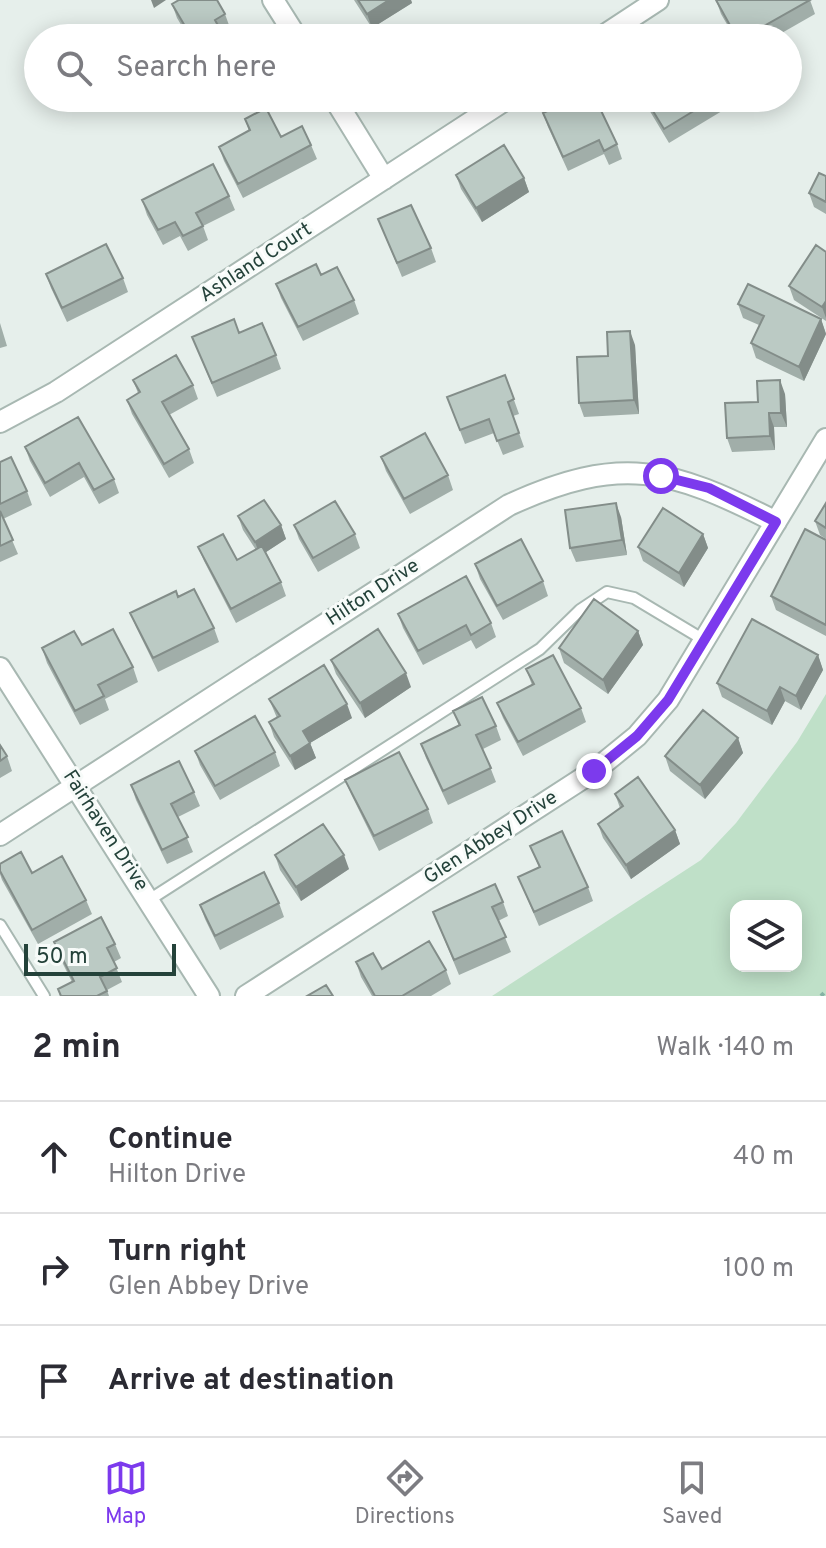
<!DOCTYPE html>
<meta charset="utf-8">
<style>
:root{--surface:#fff;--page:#f7f7f7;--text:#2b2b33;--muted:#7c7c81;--line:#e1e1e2;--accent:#7c3aed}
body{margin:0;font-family:Overpass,sans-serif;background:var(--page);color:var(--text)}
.controls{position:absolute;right:24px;bottom:24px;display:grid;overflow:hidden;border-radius:16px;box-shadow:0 4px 20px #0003}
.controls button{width:72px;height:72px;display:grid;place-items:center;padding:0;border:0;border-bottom:2px solid var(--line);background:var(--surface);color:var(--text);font:40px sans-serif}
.scale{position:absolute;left:24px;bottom:20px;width:152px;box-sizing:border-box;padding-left:8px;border:4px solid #24423a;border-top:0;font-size:22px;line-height:28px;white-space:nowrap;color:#24423a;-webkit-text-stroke:6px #f7fbf9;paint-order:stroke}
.stop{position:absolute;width:24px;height:24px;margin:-18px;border:6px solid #7c3aed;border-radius:50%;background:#fff}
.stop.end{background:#7c3aed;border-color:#fff;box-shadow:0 2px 8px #0008}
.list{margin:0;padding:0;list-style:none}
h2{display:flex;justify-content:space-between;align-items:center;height:104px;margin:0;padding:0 32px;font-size:34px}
h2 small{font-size:26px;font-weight:400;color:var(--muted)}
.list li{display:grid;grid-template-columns:52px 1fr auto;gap:24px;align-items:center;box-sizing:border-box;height:112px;padding:0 32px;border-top:2px solid var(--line)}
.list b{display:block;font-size:30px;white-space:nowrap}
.list p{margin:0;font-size:26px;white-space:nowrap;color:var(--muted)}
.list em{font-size:26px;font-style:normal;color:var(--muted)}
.icon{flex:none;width:44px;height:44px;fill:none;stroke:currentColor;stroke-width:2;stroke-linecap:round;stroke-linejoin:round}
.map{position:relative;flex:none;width:826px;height:996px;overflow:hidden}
.search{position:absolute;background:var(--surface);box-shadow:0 4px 20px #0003;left:24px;right:24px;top:24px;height:88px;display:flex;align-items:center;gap:20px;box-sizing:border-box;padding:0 28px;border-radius:44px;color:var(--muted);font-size:30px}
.sheet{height:440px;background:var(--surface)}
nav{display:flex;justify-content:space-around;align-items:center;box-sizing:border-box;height:112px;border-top:2px solid var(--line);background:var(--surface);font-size:22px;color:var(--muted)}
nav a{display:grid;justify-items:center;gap:4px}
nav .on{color:var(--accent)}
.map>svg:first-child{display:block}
</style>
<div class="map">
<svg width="826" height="996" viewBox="0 0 826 996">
<rect width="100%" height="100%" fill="#e6efeb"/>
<path fill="#bfe0c8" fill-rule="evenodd" d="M826 694V996H492L701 860 736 823 797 742ZM736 906H796V966H736Z"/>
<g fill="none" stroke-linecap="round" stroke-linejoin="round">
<defs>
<path id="service" d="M149 900 540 649 580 610 607 592 634 598 704 640
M0 925 44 996"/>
<path id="minor" d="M273 0 297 38
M600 38 658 0
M334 98 384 179
M0 422 56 392 508 98
M0 668 209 996
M0 835 509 505C621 454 670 468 776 522
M246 996 594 771 637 736 668 700 826 439"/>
</defs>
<use href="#service" stroke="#a8b8b2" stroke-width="14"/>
<use href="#minor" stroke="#a8b8b2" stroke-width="24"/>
<path stroke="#86b3a5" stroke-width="4" stroke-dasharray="4 6" stroke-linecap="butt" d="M821 996 826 991"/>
<use href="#service" stroke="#fff" stroke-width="10"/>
<use href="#minor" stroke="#fff" stroke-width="20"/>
</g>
<path fill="#a1aea9" d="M354 0H411L412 3 372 28Z
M716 0H810L815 14 773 38H735L721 14Z
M172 4 225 14 230 28 223 33 225 38H189L177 18Z
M384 98H418L392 112Z
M642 98H717L722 111 669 143Z
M543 113 617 144 622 159 609 165 604 154 568 171 548 127Z
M245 119 281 137 311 145 317 159 243 198 224 161 219 147 249 131Z
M456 175 524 178 529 192 482 222 461 189Z
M826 176V214L814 207 809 193Z
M229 196 235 210 203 226 208 240 188 251 180 236 163 245 147 215 142 200Z
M378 219 431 248 436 262 402 277Z
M826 252V321L794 300 789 286Z
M46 274 123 278 128 292 67 322 51 288Z
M321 275 354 300 359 314 303 341 281 298 276 284Z
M738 304 821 319 826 334 804 381 756 358 751 343 759 325 743 318Z
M0 323 7 346 0 348Z
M239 333 276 355 281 369 217 397 192 337Z
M635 345 639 414 584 417 579 403Z
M505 375 519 414 513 416 524 447 503 455 494 433 465 444 447 397Z
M133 380 193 385 198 399 169 415 189 449 194 463 169 478 132 414 127 400 138 393Z
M785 394 787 427H774L775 450 732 452 727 438 758 402Z
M78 417 114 479 119 493 99 504 84 477 50 497 30 461 25 447Z
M381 457 448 475 453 490 410 514 386 471Z
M0 462 27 491 32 505 3 519 18 554 0 562Z
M826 503V539L820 535 815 521Z
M238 516 281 525 286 539 266 552 281 582 286 596 236 623 204 561 198 547 237 560 256 550 243 530Z
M621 517 627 555 576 562 570 548Z
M294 525 355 534 360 548 318 572 299 539Z
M703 534 708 548 684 587 643 561 638 547Z
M826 540V636L776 610 771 596Z
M475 564 543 581 548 596 503 620 480 579Z
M130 613 214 628 219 642 158 672 136 627Z
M398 614 491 623 496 637 476 649 471 640 423 665 403 628Z
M638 631 643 645 608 694 564 663 559 648Z
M82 645 133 667 138 682 105 699 109 710 80 725 47 663 42 648Z
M818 655 823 670 801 710 785 701 772 725 722 697 717 683Z
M331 660 411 687 365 718 336 674Z
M526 669 581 708 586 722 523 756 503 718 497 703 532 685Z
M269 699 352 718 310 743 316 758 295 770 274 737 269 722 277 718Z
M453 711 496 726 501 740 483 749 496 782 448 805 426 758 421 744 459 726Z
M738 738 743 753 705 799 670 771 665 756Z
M0 745 7 756 12 771 0 778Z
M195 751 275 752 280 766 220 800 200 765Z
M345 780 428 809 433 823 379 851 351 794Z
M131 785 194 792 200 806 178 817 193 852 167 864 136 800Z
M615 794 675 830 680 844 631 879 603 838 598 824 620 808Z
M530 846 588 887 593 901 539 926 518 877 539 867Z
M275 855 349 869 301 901 280 870Z
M0 864 32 873 86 900 92 914 38 944 2 880 0 874Z
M503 902 508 916 498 921 511 952 459 975 433 912Z
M279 903 284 917 220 950 205 919 200 905Z
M54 942 115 944 121 958 114 962 122 982 107 990 109 996H60L58 989 72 982 59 956Z
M356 962 382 969 446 970 451 984 431 996H372L361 977Z"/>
<path fill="#838d89" d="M151 0H166L154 8Z
M389 0H411L412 3 372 28 367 14Z
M524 178 529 192 482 222 476 208Z
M826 301V318L822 307Z
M821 319 826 334 804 381 799 367Z
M630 331 635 345 639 414 634 400Z
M780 380 785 394 787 427 781 413Z
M769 413 774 427 775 450 770 436Z
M616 503 621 517 627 555 622 540Z
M281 525 286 539 260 556 255 542Z
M703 534 708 548 684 587 679 573Z
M638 631 643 645 608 694 603 680Z
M818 655 823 670 801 710 796 696Z
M406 673 411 687 365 718 360 703Z
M780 687 785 701 772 725 767 711Z
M347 704 352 718 310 743 316 758 295 770 290 756 303 731Z
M738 738 743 753 705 799 700 785Z
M675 830 680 844 631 879 626 865Z
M344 855 349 869 301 901 296 887Z"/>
<path fill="#bbcac4" stroke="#838d89" stroke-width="2" d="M179 0H217L225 14 215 20 225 38H192L172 4Z
M358 0H389L367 14Z
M716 0H810L743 38H737Z
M575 98H595L617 144 604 151 599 140 563 157 543 113Z
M645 98H715L664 129Z
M266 108 281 137 302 126 311 145 238 184 219 147 250 130 245 119Z
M504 145 524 178 476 208 456 175Z
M213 164 229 196 196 213 203 226 183 236 175 222 158 230 142 200Z
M819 173 826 176V202L809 193Z
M411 205 431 248 397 263 378 219Z
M106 244 123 278 62 308 46 274Z
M816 245 826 252V301L822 307 789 286Z
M316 264 321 275 337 267 354 300 298 327 276 284Z
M748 284 821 319 799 367 751 343 764 316 738 304Z
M234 319 239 333 262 323 276 355 212 383 192 337Z
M630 331 634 400 579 403 577 357 608 356 607 332Z
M176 355 193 385 162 402 189 449 164 464 127 400 140 392 133 380Z
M505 375 514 399 508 402 519 433 497 441 489 419 460 430 447 397Z
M780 380 781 413H769L770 436 727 438 725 403 758 402 757 381Z
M78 417 114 479 94 490 79 463 45 483 25 447Z
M425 433 448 475 404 499 381 457Z
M11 457 27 491 0 504V462Z
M264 500 281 525 255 542 238 516Z
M335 501 355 534 313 558 294 525Z
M616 503 622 540 570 548 565 510Z
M826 503V528L815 521Z
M663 508 703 534 679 573 638 547Z
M0 511 13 540 0 546Z
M805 529 826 540V625L771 596Z
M223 534 237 560 262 546 281 582 231 609 198 547Z
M521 539 543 581 497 606 475 564Z
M466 576 491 623 471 635 466 625 418 651 398 614Z
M194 589 214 628 153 658 130 613 176 591 178 597Z
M594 599 638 631 603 680 559 648Z
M752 619 818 655 796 696 780 687 767 711 717 683Z
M113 629 133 667 98 685 104 696 75 711 42 648 74 631 82 645Z
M378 629 406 673 360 703 331 660Z
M553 655 581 708 518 742 497 703 534 684 526 669Z
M324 665 347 704 303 731 310 743 290 756 269 722 280 716 269 699Z
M482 697 496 726 476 735 491 768 443 791 421 744 460 725 453 711Z
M703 710 738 738 700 785 665 756Z
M255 716 275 752 215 786 195 751Z
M0 745 7 756 0 761Z
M399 752 428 809 374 836 345 780Z
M179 761 194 792 171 804 188 837 162 850 131 785Z
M638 777 675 830 626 865 598 824 623 806 615 794Z
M323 824 344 855 296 887 275 855Z
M562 831 588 887 534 912 518 877 540 867 530 846Z
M21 852 32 873 62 856 86 900 32 930 0 871V864Z
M264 872 279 903 215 936 200 905Z
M495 884 503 902 492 907 506 937 454 960 433 912Z
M101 917 115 944 107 948 117 968 100 977 107 991 97 996H61L58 989 74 981 54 942Z
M429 941 446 970 402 996H375L356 962 373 953 382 969Z
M326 985 333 996H307Z"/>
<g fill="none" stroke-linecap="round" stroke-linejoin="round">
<path stroke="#7c3aed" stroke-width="10" d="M594 771 637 736 668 700 776 522 709 488 661 476"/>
</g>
<g text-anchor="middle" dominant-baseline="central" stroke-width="6" stroke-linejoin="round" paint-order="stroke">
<g font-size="20" fill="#24423a" stroke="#f7fbf9">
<text transform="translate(256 263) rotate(-33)">Ashland Court</text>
<text transform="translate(373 593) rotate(-33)">Hilton Drive</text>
<text transform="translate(105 831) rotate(57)">Fairhaven Drive</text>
<text transform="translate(491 838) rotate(-33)">Glen Abbey Drive</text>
</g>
</g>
</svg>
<div class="controls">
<button><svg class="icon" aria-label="layers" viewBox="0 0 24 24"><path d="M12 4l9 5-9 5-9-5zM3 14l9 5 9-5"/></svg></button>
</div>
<div class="scale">50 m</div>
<div class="stop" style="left:661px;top:476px"></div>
<div class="stop end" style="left:594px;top:771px"></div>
<div class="search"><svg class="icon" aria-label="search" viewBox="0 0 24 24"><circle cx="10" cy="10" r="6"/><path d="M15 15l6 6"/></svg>Search here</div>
</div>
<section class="sheet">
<h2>2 min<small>Walk · 140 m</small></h2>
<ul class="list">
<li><svg class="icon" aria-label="ahead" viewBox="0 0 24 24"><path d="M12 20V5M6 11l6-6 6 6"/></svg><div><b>Continue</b><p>Hilton Drive</p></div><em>40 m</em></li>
<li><svg class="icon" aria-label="right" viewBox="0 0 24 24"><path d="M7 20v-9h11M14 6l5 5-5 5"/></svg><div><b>Turn right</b><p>Glen Abbey Drive</p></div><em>100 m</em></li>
<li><svg class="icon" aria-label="arrive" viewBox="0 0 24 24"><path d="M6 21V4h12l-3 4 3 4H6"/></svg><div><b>Arrive at destination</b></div></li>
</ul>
</section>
<nav>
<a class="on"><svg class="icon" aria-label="map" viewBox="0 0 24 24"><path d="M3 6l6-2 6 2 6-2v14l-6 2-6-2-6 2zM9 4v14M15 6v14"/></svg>Map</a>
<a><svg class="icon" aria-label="directions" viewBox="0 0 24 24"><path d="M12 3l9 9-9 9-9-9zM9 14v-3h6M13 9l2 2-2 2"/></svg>Directions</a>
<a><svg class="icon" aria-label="saved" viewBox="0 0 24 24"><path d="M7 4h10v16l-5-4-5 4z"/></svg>Saved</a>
</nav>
